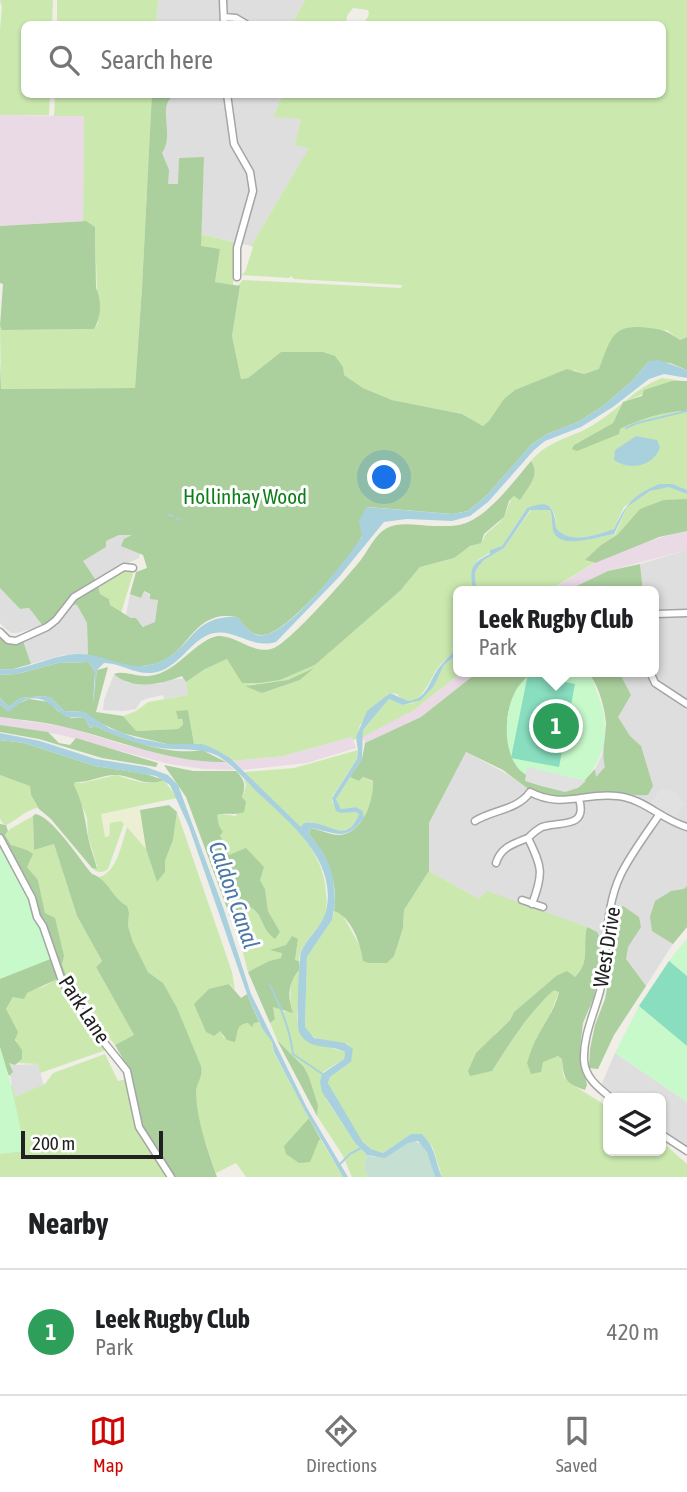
<!DOCTYPE html>
<style>
:root{--surface:#fff;--page:#f2f2f2;--text:#202124;--muted:#757577;--line:#e0e0e0;--accent:#cd0704}
body{margin:0;font-family:"Asap Condensed",sans-serif;background:var(--page);color:var(--text)}
.controls{position:absolute;right:21px;bottom:21px;display:grid;overflow:hidden;border-radius:10px;box-shadow:0 2px 5px #0004}
.controls button{width:63px;height:63px;display:grid;place-items:center;padding:0;border:0;border-bottom:2px solid var(--line);background:var(--surface);color:var(--text);font:35px sans-serif}
.scale{position:absolute;left:21px;bottom:18px;width:142px;box-sizing:border-box;padding-left:7px;border:4px solid #212121;border-top:0;font-size:19px;line-height:24px;white-space:nowrap;color:#212121;-webkit-text-stroke:5px #fff;paint-order:stroke}
.you{position:absolute;left:385px;top:478px;width:24px;height:24px;margin:-18px;border:5px solid #fff;border-radius:50%;background:#1a73e8;box-shadow:0 0 0 10px #1a73e833}
.badge{display:grid;place-items:center;width:46px;height:46px;border-radius:50%;background:var(--accent);color:#fff;font-size:23px;font-weight:700}
.pin{position:absolute;translate:-50% -50%;border:4px solid #fff;box-shadow:0 2px 7px #0006}
.popup{position:absolute;left:453px;top:586px;width:206px;height:91px;box-sizing:border-box;display:grid;place-content:center;border-radius:10px;background:var(--surface);filter:drop-shadow(0 2px 5px #0005);font-size:23px;white-space:nowrap;color:var(--muted)}
.popup b{font-size:26px;color:var(--text)}
.popup::after{content:'';position:absolute;left:50%;top:100%;margin-left:-14px;border:14px solid transparent;border-top-color:var(--surface)}
.list{margin:0;padding:0;list-style:none}
h2{display:flex;justify-content:space-between;align-items:center;height:91px;margin:0;padding:0 28px;font-size:30px}
h2 small{font-size:23px;font-weight:400;color:var(--muted)}
.list li{display:grid;grid-template-columns:46px 1fr auto;gap:21px;align-items:center;box-sizing:border-box;height:126px;padding:0 28px;border-top:2px solid var(--line)}
.list b{display:block;font-size:26px;white-space:nowrap}
.list p{margin:0;font-size:23px;white-space:nowrap;color:var(--muted)}
.list em{font-size:23px;font-style:normal;color:var(--muted)}
.icon{flex:none;width:38px;height:38px;fill:none;stroke:currentColor;stroke-width:2;stroke-linecap:round;stroke-linejoin:round}
.map{position:relative;flex:none;width:687px;height:1177px;overflow:hidden}
.search{position:absolute;background:var(--surface);box-shadow:0 2px 5px #0004;left:21px;right:21px;top:21px;height:77px;display:flex;align-items:center;gap:18px;box-sizing:border-box;padding:0 24px;border-radius:10px;color:var(--muted);font-size:26px}
.sheet{height:217px;background:var(--surface)}
nav{display:flex;justify-content:space-around;align-items:center;box-sizing:border-box;height:98px;border-top:2px solid var(--line);background:var(--surface);font-size:19px;color:var(--muted)}
nav a{display:grid;justify-items:center;gap:4px}
nav .on{color:var(--accent)}
.map>svg:first-child{display:block}
</style>
<div class="map">
<svg width="687" height="1177" viewBox="0 0 687 1177">
<rect width="100%" height="100%" fill="#f1eee8"/>
<path fill="#dfdede" d="M158 0H305L292 24H156Z
M152 95H282L279 99 301 119 310 147 251 246 201 234 204 157 178 184 146 185Z
M119 535H135L125 539 140 553 139 558 119 567 97 582 82 561 106 547 105 541Z
M687 550V927L676 939 646 986 587 927 479 899 429 871V823L466 752 545 794 579 799 593 797 595 769 602 755 606 723 631 696 619 672H654V591H643L640 564Z
M0 588 20 609 29 608 43 626 17 633H11L5 628 0 623Z
M143 591 158 600 155 622 144 627 136 618H131L126 615 130 594 141 598Z
M71 604 77 605 87 623 88 655H64L31 664 23 641 49 630Z
M114 674 128 683 161 684V681L186 678 188 695 164 699 163 695 149 698 141 701 136 709 123 711 103 710 104 700Z
M615 1053 687 1102V1145L661 1129V1098H617L604 1087 602 1083Z
M8 1063 15 1065 38 1064 44 1086 14 1098Z"/>
<path fill="#eadae6" d="M0 115 84 116 83 221 0 226Z
M687 530V550L608 571 566 591H549L601 559 625 548Z
M462 672H478L421 717 365 743 362 735 414 710Z
M0 717 67 727 121 744 178 758 226 762 234 770 203 769 169 764 61 735 0 725Z
M352 737 356 748 307 763 242 770 233 761 283 756Z"/>
<path fill="#ecefd4" d="M140 806 146 849 121 821 108 828 109 836 105 837 100 814Z"/>
<path fill="#cbe9af" fill-rule="evenodd" d="M0 0H53L52 24H24V94L50 95 49 115H0V29L2 7Z
M57 0H158L156 24H57Z
M305 0H687V337L680 340 667 330 609 344 600 369 584 374 574 370 483 426 462 414 392 400 363 388 344 375 281 352 248 378 241 379 232 336 240 286H237L243 280 401 288 402 285 294 279 291 276 289 278 241 275 245 272 253 247 251 246 309 148 295 145 301 119 274 117 282 95 662 94V24H364L369 14 368 10 353 8 347 16 346 24H292Z
M55 95H152L142 288 135 388 1 389 0 326 3 330 94 329 98 323 95 228 83 221 84 116H54Z
M201 234 237 243 233 285 215 282 220 249 201 247Z
M662 378 684 381C663 381 643 396 623 402L613 423 574 445C609 432 649 411 687 411V490L673 484 647 490 624 507 614 529C596 535 570 545 556 528L555 515 551 507 525 511 502 546 490 550V553C469 563 471 570 473 591H458V648C450 655 441 663 435 672 428 685 415 715 397 694L389 693 360 725 356 739 353 740 352 737 283 756 233 761 213 748 194 744 188 710 181 718 183 725 178 729 135 731C133 725 126 723 123 716L136 711 148 702 188 695 186 682 205 669 227 659 280 680 315 665 400 591 420 567 454 558 461 551 483 540C486 530 497 527 503 518 508 510 508 502 514 496L520 499C528 486 541 475 531 461 550 439 570 439 593 425 617 411 635 388 662 378ZM311 670 300 680 262 693 247 685 288 680Z
M662 487H673L687 494V499L640 509 617 535 601 545 586 561 594 563 548 591H476L475 573 478 567 484 560 504 548 531 510H550C553 517 551 526 555 533 562 549 600 536 615 534L627 507 650 491Z
M122 570H131L133 574 121 613 110 605 109 599 100 594 98 586Z
M458 653V672H462L414 710 361 738 363 730 389 699 403 705 413 703 434 686 444 665Z
M358 750 357 759 332 797V802L341 813 356 811 360 814C347 843 331 825 310 822L302 828 244 772 294 768Z
M0 775 30 785 31 795 38 808C27 809 17 820 6 825L2 823 0 818Z
M116 775C133 780 148 787 164 780L177 798 101 814 105 837 109 836 110 823 121 821 124 824 108 869C103 873 97 873 92 868L97 869V866L88 836 87 818 74 785 75 782 82 783Z
M350 777 359 781 363 777 373 782 374 795 364 818 363 811 356 807 341 809 336 799Z
M244 779C277 810 324 843 326 893 327 900 327 908 325 915 318 931 300 943 299 961L295 960 298 939 282 953 281 958 269 961 248 972 242 949 252 946C248 932 243 920 250 907 263 914 261 929 275 938L280 932 268 911 265 889 260 880 261 873 229 855 220 835 217 815 222 814 236 816 246 786Z
M177 812 232 972 235 990 230 984 221 986 195 1004 206 1032 220 1031 224 1038 236 1037 238 1028 243 1023 259 1022 272 1042 274 1053 309 1118 284 1146 321 1140 343 1177H246L236 1163 216 1173C208 1149 195 1119 196 1092 196 1083 204 1077 201 1066L163 983 148 972 133 942 128 926 129 913 99 877C117 873 122 842 127 827L146 849 157 881 165 872V861L173 840Z
M33 816 34 850 54 844 77 916 102 961 96 967 134 1035 115 1045C103 1030 65 984 62 967 62 963 63 960 64 956L45 913 38 880 27 867V850L11 846 5 835 10 829Z
M429 871 479 899 487 891 587 927C582 946 591 961 575 977L556 976 514 1012 510 1020 495 1034 492 1071C511 1042 528 1013 554 989L559 992 549 1017 536 1038 542 1062 558 1056 562 1059C563 1064 562 1073 564 1077 567 1083 600 1101 608 1107V1151H661V1141L687 1164V1177H442L433 1148 422 1134H411L383 1153 371 1149 359 1138 328 1083 330 1077 351 1062 348 1044C332 1040 313 1044 305 1027L307 957 332 920 334 911 342 914 361 948 394 956 403 928 404 910Z
M300 969 297 1018 299 1031 331 1048 345 1052 344 1059 323 1072 326 1099 355 1143 367 1155 364 1169 368 1177H352L342 1154 317 1116 318 1105 309 1077 304 1067 277 1040 270 1023 275 1019 273 1006 286 1012C297 997 282 987 300 969Z
M59 977 106 1050 40 1073 38 1064 17 1063 22 1059 6 1009 13 997 45 986Z
M105 1054 118 1081 127 1079C131 1098 131 1123 142 1140 149 1154 163 1162 169 1177H0V1067L13 1088 15 1097 45 1084 53 1073Z"/>
<path fill="#abcf9d" d="M152 94 177 95C154 102 176 133 162 153L169 170 168 184H178L179 158 204 157 201 246 220 249 215 282 240 286 232 336 241 379 248 378 281 352H323L335 356 343 367 344 375 363 388 392 400 462 414 483 426 489 421 504 399 515 390 567 369 584 374 599 369C611 338 612 323 649 328 663 329 669 332 680 340L687 337V370L670 363 649 361 632 381 603 406 578 422 547 434 532 444 488 494 468 511 452 514 368 507C366 516 366 530 361 538 348 560 287 635 262 635 250 636 244 624 237 617 229 616 221 615 214 618 186 627 184 663 142 666 124 668 106 658 88 655L87 623 77 605 71 604 75 598 98 586 100 594 109 599 110 605 131 618H136L143 627 155 622 158 600 150 599V594L144 591 141 598 130 594 136 572 147 568 143 555 121 546 124 539 132 535H119L106 541V547L83 561 97 582 73 595 54 619 43 626 29 608 20 609 0 588V362L1 389 135 388 142 288Z
M86 221 95 227 96 288C102 300 101 318 94 329L2 330 0 326 3 284 0 283V226Z
M672 381H687V411C665 411 639 419 620 429L619 434 577 451 572 449 574 445 613 423 623 402 642 396 644 390Z
M531 461C541 475 528 487 520 500L514 496 509 501 504 517 484 534 481 543 470 546 454 558 420 567 400 591 315 665 280 680 259 683H242L227 659 205 669 186 682 182 676C162 684 133 691 114 674 128 669 142 683 165 671 182 663 201 638 218 636 237 635 254 656 274 648 291 641 346 578 360 561 368 551 375 534 387 528 400 521 420 526 434 526 444 526 457 527 466 523 491 513 514 481 531 461Z
M687 499V531L659 537 595 563 585 560 601 545 617 535 640 509 664 500Z
M640 564 643 591H566L608 571Z
M0 637C8 644 13 645 23 641L31 664 13 669H0Z
M89 662 95 672 93 703 97 670 108 667 96 712 123 716 136 731 178 729 183 725 182 719H178L176 711 188 710 194 744H167L122 733 98 722 84 712 64 711 51 698 44 696 20 698 9 707 0 698V675L17 674 58 663Z
M314 668 300 680 262 693 245 686 288 680Z
M478 672H537C518 683 511 697 507 719L580 785 595 769 596 777 605 767C601 752 606 739 606 723 605 708 598 682 587 672H619L631 695 618 717 630 736 641 746 653 786 648 795C629 797 613 789 594 793L593 797 538 796 503 770 466 752 429 823V871L404 910 403 928 397 947 394 956 387 963H369L363 961C361 944 351 916 334 911 338 880 328 858 309 834L311 828C320 830 331 835 339 835 363 834 374 800 373 781L363 777 359 781 350 777 362 759 365 743 421 717Z
M29 699 49 702 58 711 71 718H85L90 728 95 726C125 740 169 756 202 750L226 762C170 763 121 741 69 728 47 722 23 720 0 717V704L8 711 19 703Z
M0 725 48 732 59 743 70 745 76 738 158 763 156 767 102 758 39 739 0 732Z
M0 740 24 743 95 766 146 774 164 780C145 788 133 775 115 775 101 775 89 783 75 782L74 785C85 808 84 818 89 841 91 851 95 859 97 869L92 868 51 819 39 809 31 795 30 786 0 775Z
M164 765 193 771H236C245 780 246 785 242 797L246 802 244 812C234 816 227 812 217 815L219 826 223 832 220 835 229 855 246 848 264 867 260 880 265 889 268 911 280 932 275 939C260 928 264 915 250 907 243 920 248 932 252 946L242 949 186 797Z
M169 805 177 812 173 840 165 861V872L157 882 146 849 140 810Z
M35 814C52 816 80 860 92 874 108 879 112 898 127 906L129 913 128 926 133 942 148 972 163 983 177 1008 201 1066C204 1077 196 1083 196 1093 197 1122 208 1151 217 1177H172L171 1170 145 1135 127 1066 115 1045 134 1035 96 967 102 961 77 916 54 844 34 850 33 816Z
M0 824 6 825 8 831 5 835 11 845 27 850 33 854 27 867 38 880 45 913 55 918 64 956 62 965 66 975 27 993 24 999 13 997 6 1009 18 1032 15 1040 22 1050V1059L15 1065 9 1063 13 1072 9 1076 0 1053 2 1056 0 1048Z
M687 886V927L673 944 652 931 650 917 655 901 671 891 684 889Z
M623 906 639 917 641 927 628 947 626 959 646 986 614 1035 598 1069 589 1068 590 1049 595 1025 605 999 609 977 614 914Z
M587 927 597 932 603 943 594 997 583 1023 580 1049 587 1085 585 1090C565 1083 564 1080 562 1059L558 1056 543 1062 541 1072 531 1074 527 1063C530 1054 533 1044 538 1035 546 1021 555 1009 559 992L554 990C528 1013 511 1042 492 1071L470 1076 468 1071 476 1053 510 1020 514 1012 556 976 567 971 575 977C591 961 582 946 587 927Z
M292 936 298 939 295 960 299 961 300 969C288 982 287 997 293 1013L273 1007 275 1019 270 1023 248 972 269 961 281 958 282 953 270 950 286 945Z
M229 984 241 998 247 994 259 1022 254 1023 252 1027 248 1023C236 1024 238 1033 235 1042L227 1040 220 1031 214 1036 206 1032 194 1004 209 989Z
M277 1040 304 1067 309 1077 318 1105 317 1116Z
M309 1118 321 1140H319L310 1162 299 1163 286 1154 284 1146Z"/>
<path fill="#c5dfd3" d="M412 1141C429 1143 431 1163 435 1177H368L364 1169 367 1155 374 1157Z"/>
<path fill="#c7f9cb" d="M537 672H587C593 677 594 684 597 692 611 725 607 760 580 785 563 782 535 783 522 772 500 754 503 700 523 681 526 677 532 674 537 672Z
M0 840 22 879 53 958 0 979Z
M687 938V976L669 961Z
M639 1006 687 1046V1102L615 1053Z
M0 1047C11 1081 18 1116 25 1151L0 1154Z"/>
<path fill="#88debe" d="M528 674 575 684 559 767 511 758Z
M669 961 687 976V1046L639 1006Z"/>
<path fill="#e1e1e1" d="M527 767 586 781 578 788 565 792 541 786 525 781Z
M668 789 678 794 681 801 685 803 675 820 649 805 660 790Z"/>
<path fill="#a9d1dd" d="M659 360 687 370V378L664 374 649 379 613 407 581 427 545 441 534 450 488 502 470 516 452 521 407 519 384 522 339 577 276 642C251 649 236 629 214 633 190 638 179 671 151 673 134 674 120 663 104 663L97 670 94 703 95 672 89 662 58 663 17 674 0 675V669C26 672 52 654 79 654 106 654 129 673 157 663 195 648 190 615 237 617 243 622 248 632 257 635 286 642 346 558 362 537L359 521 366 507 452 514 468 511 488 494 532 444 547 434 578 422 603 406 632 381 649 361Z
M636 436 657 440 660 447C654 467 629 471 614 460L615 450Z
M659 484H673L687 490V494L669 487 650 491 627 507 614 534C600 536 563 550 554 533 551 526 553 517 550 510H530L504 548 484 560 478 567 475 573 476 591H473C470 570 469 564 490 554V550L502 546 527 508C550 499 554 506 556 528 570 545 596 535 614 529 626 504 632 496 659 484Z
M458 648V653L444 665 434 686 421 700 403 705 389 699 363 730 362 759 336 799 341 809 356 807 363 811 364 818C346 842 337 833 311 828L309 834 323 852 329 864 333 877 335 903 332 920 307 957 305 1027 314 1038 345 1043 353 1049 351 1062 330 1077 328 1083 362 1141 371 1149 383 1153 411 1134H422C437 1150 434 1159 442 1177H435L427 1152 418 1141 408 1143 385 1158 367 1155 355 1143 322 1092 320 1082 322 1074 344 1059 345 1052C329 1043 309 1052 299 1032 296 1027 299 957 301 952 307 937 322 927 326 911 338 860 289 822 257 792 245 780 233 765 218 756 201 747 180 751 161 748 137 745 116 736 95 726L90 728 85 718 66 717C52 707 42 691 21 702 16 705 14 709 8 712L0 704V698L9 707 20 698 44 696 51 698 64 711 84 712 109 728 136 738 167 744H202L213 748 230 758 301 827 304 823C327 818 346 848 359 814L356 812 341 813 336 811 332 798 357 759 358 751 356 737 367 711 390 693 408 701C427 699 429 682 438 669 444 661 451 654 458 648Z
M0 733 40 741 96 759 146 767 168 775 178 785 224 910 251 994 307 1108 348 1177H343L305 1111 274 1052 272 1042 262 1028 247 994 189 827 170 785 156 776 95 766 24 743 0 740Z"/>
<g fill="none" stroke-linecap="round" stroke-linejoin="round">
<path stroke="#a9d1dd" stroke-width="2" d="M626 428 637 423 687 411
M169 515 173 516
M177 518 180 520
M270 985C281 1008 290 1029 293 1054L324 1075
M340 1164 350 1154 361 1148"/>
<defs>
<path id="minor" d="M223 0 224 24
M224 17 236 18 246 24
M227 94 234 144 250 172 253 191 237 248V277
M656 614 687 613
M0 632 8 640 16 641 47 627 56 620 74 597 124 567 133 568
M650 672 655 683 687 704
M475 821C492 810 518 810 530 792 562 809 585 792 617 796 643 798 662 820 687 827
M0 838 32 898 37 917 43 926 62 981 86 1020 127 1071 139 1127 171 1177
M496 863C501 847 513 844 528 838
M522 900 543 907
M532 904C544 873 542 867 528 838 532 834 536 830 542 827 560 821 588 829 579 799
M611 1098C598 1087 585 1078 584 1060 583 1036 594 1014 600 991 609 953 603 911 621 874 631 854 646 834 659 815
M661 1134 687 1151"/>
</defs>
<use href="#minor" stroke="#a5a5a5" stroke-width="9"/>
<use href="#minor" stroke="#fff" stroke-width="6"/>
</g>
<g text-anchor="middle" dominant-baseline="central" stroke-width="6" stroke-linejoin="round" paint-order="stroke">
<g font-size="21" fill="#0e7f19" stroke="#fff">
<text x="245" y="496">Hollinhay Wood</text>
</g>
<g font-size="21" fill="#212121" stroke="#fff">
<text transform="translate(606 947) rotate(-81)">West Drive</text>
<text transform="translate(85 1009) rotate(57)">Park Lane</text>
</g>
<g font-size="23" font-style="italic" fill="#4b78a8" stroke="#fff">
<text transform="translate(234 895) rotate(71)">Caldon Canal</text>
</g>
</g>
</svg>
<div class="controls">
<button><svg class="icon" aria-label="layers" viewBox="0 0 24 24"><path d="M12 4l9 5-9 5-9-5zM3 14l9 5 9-5"/></svg></button>
</div>
<div class="scale">200 m</div>
<div class="you"></div>
<div class="pin badge" style="left:556px;top:726px;background:#2e9e5b">1</div>
<div class="popup"><b>Leek Rugby Club</b>Park</div>
<div class="search"><svg class="icon" aria-label="search" viewBox="0 0 24 24"><circle cx="10" cy="10" r="6"/><path d="M15 15l6 6"/></svg>Search here</div>
</div>
<section class="sheet">
<h2>Nearby<small></small></h2>
<ul class="list">
<li><span class="badge" style="background:#2e9e5b">1</span><div><b>Leek Rugby Club</b><p>Park</p></div><em>420 m</em></li>
</ul>
</section>
<nav>
<a class="on"><svg class="icon" aria-label="map" viewBox="0 0 24 24"><path d="M3 6l6-2 6 2 6-2v14l-6 2-6-2-6 2zM9 4v14M15 6v14"/></svg>Map</a>
<a><svg class="icon" aria-label="directions" viewBox="0 0 24 24"><path d="M12 3l9 9-9 9-9-9zM9 14v-3h6M13 9l2 2-2 2"/></svg>Directions</a>
<a><svg class="icon" aria-label="saved" viewBox="0 0 24 24"><path d="M7 4h10v16l-5-4-5 4z"/></svg>Saved</a>
</nav>
